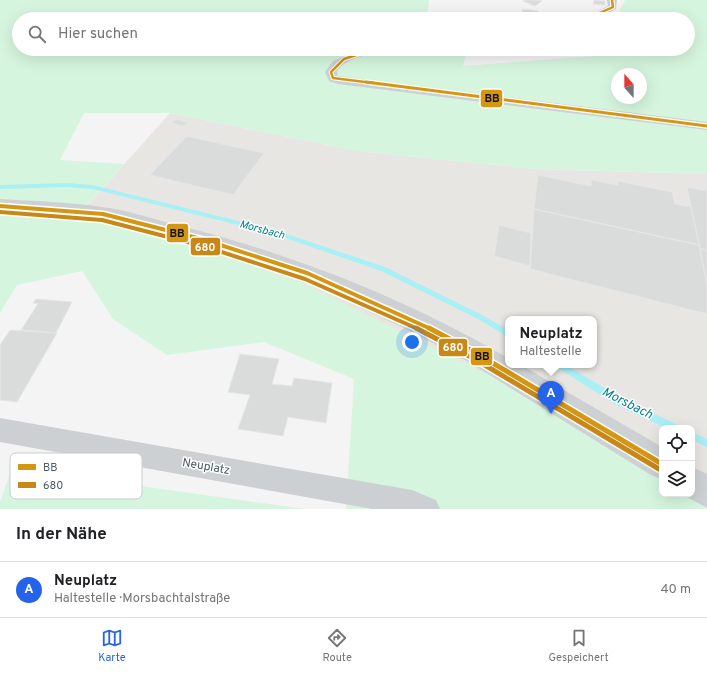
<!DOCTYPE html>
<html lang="de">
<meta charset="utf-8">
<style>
:root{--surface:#fff;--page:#f6f6f6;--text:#202124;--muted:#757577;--line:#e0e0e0;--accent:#2563eb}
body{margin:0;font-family:Overpass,sans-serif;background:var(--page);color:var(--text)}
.controls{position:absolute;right:12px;bottom:12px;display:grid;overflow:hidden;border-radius:8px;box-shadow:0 4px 16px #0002}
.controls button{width:36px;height:36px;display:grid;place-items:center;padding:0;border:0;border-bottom:1px solid var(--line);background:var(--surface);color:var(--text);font:20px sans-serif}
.compass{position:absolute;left:611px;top:68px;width:36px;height:36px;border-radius:50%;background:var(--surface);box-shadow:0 4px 16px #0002;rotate:339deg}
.you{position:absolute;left:412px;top:342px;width:14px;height:14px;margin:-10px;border:3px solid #fff;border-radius:50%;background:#1a73e8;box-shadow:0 0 0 6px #1a73e833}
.badge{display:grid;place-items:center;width:26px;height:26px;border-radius:50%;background:var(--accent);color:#fff;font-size:13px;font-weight:700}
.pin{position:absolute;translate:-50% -33px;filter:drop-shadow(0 1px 2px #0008)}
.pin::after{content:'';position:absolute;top:21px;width:14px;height:12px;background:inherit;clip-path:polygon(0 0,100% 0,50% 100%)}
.popup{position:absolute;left:505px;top:316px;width:92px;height:52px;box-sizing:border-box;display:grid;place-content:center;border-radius:8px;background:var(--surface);filter:drop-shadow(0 1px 3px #0005);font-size:13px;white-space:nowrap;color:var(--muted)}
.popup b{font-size:15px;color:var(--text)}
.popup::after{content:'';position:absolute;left:50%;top:100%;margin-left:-8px;border:8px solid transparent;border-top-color:var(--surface)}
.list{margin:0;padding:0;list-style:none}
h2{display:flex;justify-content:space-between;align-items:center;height:52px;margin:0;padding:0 16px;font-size:17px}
h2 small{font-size:13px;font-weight:400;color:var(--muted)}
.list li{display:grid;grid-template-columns:26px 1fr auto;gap:12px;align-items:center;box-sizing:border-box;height:56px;padding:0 16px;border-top:1px solid var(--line)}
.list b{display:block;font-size:15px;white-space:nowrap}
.list p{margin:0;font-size:13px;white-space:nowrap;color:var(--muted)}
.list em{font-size:13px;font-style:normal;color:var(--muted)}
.icon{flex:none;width:22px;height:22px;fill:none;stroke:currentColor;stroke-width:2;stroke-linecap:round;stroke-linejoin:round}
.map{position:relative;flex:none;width:707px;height:509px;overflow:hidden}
.search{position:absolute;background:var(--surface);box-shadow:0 4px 16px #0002;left:12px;right:12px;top:12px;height:44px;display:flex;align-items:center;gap:10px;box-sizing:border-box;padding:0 14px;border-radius:22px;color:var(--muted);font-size:15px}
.sheet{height:108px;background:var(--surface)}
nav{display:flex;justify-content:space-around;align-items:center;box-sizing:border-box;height:56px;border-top:1px solid var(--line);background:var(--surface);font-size:11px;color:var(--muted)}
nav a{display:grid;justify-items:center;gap:2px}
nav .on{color:var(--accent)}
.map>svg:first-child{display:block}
</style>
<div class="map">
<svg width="707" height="509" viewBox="0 0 707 509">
<rect width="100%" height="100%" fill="#f4f4f4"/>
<path fill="#e8e6e2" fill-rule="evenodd" d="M170 113 357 151 534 169 707 174V508L692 494V428H662V480L495 378 78 216ZM508 319H594V365H508Z"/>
<path fill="#d6f5de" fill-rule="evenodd" d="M0 0H429L427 15 449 19H19V49H467L463 66 688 49V19H630L619 11 625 1 624 0H707V174L534 169 357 151 170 113H84L60 160 124 164 78 216 108 218 302 283 495 378 662 480V494H684L707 509H346L354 379 264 342 167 355 113 319 82 271 17 285 0 313ZM617 74H641V98H617Z
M12 468 305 509H0V502Z"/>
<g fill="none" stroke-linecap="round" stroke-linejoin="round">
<path fill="#a8f0f6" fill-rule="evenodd" d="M67 183 93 185 275 230 385 267 482 315 508 330V337L478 319 381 271 274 234 93 189 67 187 0 189V185Z
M555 365H566L621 398 678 425 679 428H666L615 404 556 367Z
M692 432 707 439V447L692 440Z"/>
</g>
<path fill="#dadcdc" stroke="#e5e6e6" d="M524 0H538L542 1 535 6 523 1Z
M594 0 605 1V5L593 4Z
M522 9 538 11 539 14 523 13Z
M177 119 188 123 183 126 172 123Z
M187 136 213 142 264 153 233 195 150 175Z
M538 175 591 186V180L618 185 617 181 672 192 675 204 691 207 699 245 534 209Z
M687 187 707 191V250L700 249Z
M534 209 699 245 707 286V314L530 269Z
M499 225 531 233 530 266 494 256Z
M700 249 707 250V286Z
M36 299 72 302 56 333 21 330 38 304 33 303Z
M10 330 57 333 17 402 0 400V345Z
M240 354 279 359 272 384 292 386 294 378 332 383 326 423 288 417 283 436 238 429 250 395 228 392Z"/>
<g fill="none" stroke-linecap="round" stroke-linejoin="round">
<path fill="#cdd0d2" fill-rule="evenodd" d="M607 0H617L616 9C588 26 543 19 510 19L515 16C545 16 581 21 608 6Z
M363 49H380L378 51C365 56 343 59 337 72L338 76 707 122V130L338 84 329 81 325 72 333 61Z
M0 418 412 490 436 500 440 509H372L0 442Z"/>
<path fill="#cdd1d4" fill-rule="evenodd" d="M0 199C34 201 69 202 102 207 126 210 150 218 173 224 290 253 403 297 508 358V365H521L662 447V479L651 475 467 361 406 329 299 279 203 248 103 221 0 213Z
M692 467 707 474V508L681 494H692Z"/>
<defs>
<path id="bus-1-far3" d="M566 19C583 18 598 15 613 7L612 0
M373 83 333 78 331 72 344 59 374 49"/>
<path id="bus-1-far2" d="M366 82 707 126"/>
<path id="bus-1-far1" d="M0 206 103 214 205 240 307 273 431 329"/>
<path id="bus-1" d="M429 328 476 353 662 464"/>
<path id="bus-2-far1" d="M0 212 102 220 203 246 305 279 418 329"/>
<path id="bus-2" d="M416 328 473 358 659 469"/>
</defs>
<use href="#bus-1-far3" stroke="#fff" stroke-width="4.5"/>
<use href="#bus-1-far2" stroke="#fff" stroke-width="5.5"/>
<use href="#bus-1-far1" stroke="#fff" stroke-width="7"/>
<use href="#bus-1" stroke="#fff" stroke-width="8"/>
<use href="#bus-2-far1" stroke="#fff" stroke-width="7"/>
<use href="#bus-2" stroke="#fff" stroke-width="8"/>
<use href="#bus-1-far3" stroke="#d49714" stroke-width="2.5"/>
<use href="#bus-1-far2" stroke="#d49714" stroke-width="3"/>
<use href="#bus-1-far1" stroke="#d49714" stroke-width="4"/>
<use href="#bus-1" stroke="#d49714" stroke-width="5"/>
<use href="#bus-2-far1" stroke="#c88817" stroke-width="4"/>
<use href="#bus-2" stroke="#c88817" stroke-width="5"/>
</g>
<g text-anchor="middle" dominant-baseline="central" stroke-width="3" stroke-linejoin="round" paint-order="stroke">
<g font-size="11" font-style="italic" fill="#05808a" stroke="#fff">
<text transform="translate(262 230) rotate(15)">Morsbach</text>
</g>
<g font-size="12" fill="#485a63" stroke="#fff">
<text transform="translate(206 467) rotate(10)">Neuplatz</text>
</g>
<g font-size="13" font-style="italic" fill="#05808a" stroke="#fff">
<text transform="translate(627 404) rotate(27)">Morsbach</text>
</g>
</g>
<rect x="10" y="453" width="132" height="46" rx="6" fill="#fff" stroke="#c8ced0" stroke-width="1"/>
<rect x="18" y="464" width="18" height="6" fill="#d49714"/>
<rect x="18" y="482" width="18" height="6" fill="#c88817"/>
<g font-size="11" fill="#485a63">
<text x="43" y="471">BB</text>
<text x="43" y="489">680</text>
</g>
<g stroke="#fff" stroke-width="1.5">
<rect x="480" y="89" width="23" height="19" rx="4" fill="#d49714"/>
<rect x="166" y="223" width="23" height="20" rx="4" fill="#d49714"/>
<rect x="190" y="237" width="31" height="19" rx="4" fill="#c88817"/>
<rect x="438" y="338" width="30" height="19" rx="4" fill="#c88817"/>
<rect x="470" y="347" width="23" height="19" rx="4" fill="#d49714"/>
</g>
<g font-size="11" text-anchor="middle" font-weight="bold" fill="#fff">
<text x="205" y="251">680</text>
<text x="453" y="351">680</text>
</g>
<g font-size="11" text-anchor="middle" font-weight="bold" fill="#111">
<text x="492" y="102">BB</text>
<text x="177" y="237">BB</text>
<text x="482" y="360">BB</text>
</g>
</svg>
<div class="controls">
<button><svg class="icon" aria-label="locate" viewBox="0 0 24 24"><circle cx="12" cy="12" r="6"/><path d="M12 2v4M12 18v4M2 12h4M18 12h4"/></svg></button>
<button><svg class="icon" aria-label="layers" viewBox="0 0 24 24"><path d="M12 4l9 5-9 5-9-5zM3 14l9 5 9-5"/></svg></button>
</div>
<svg class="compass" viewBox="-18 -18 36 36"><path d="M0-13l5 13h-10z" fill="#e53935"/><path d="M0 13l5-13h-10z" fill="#757577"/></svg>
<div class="you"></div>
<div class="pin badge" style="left:551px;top:414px">A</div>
<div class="popup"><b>Neuplatz</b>Haltestelle</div>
<div class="search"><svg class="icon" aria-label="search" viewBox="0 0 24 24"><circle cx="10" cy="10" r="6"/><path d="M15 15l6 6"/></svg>Hier suchen</div>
</div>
<section class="sheet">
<h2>In der Nähe<small></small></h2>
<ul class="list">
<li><span class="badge">A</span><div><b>Neuplatz</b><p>Haltestelle · Morsbachtalstraße</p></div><em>40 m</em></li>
</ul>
</section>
<nav>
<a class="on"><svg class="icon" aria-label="map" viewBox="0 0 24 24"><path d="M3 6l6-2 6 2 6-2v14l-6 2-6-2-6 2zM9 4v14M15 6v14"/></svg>Karte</a>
<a><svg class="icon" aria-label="directions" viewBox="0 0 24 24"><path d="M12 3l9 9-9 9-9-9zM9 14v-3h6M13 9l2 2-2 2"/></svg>Route</a>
<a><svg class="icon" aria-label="saved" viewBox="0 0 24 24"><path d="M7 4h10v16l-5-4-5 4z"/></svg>Gespeichert</a>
</nav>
